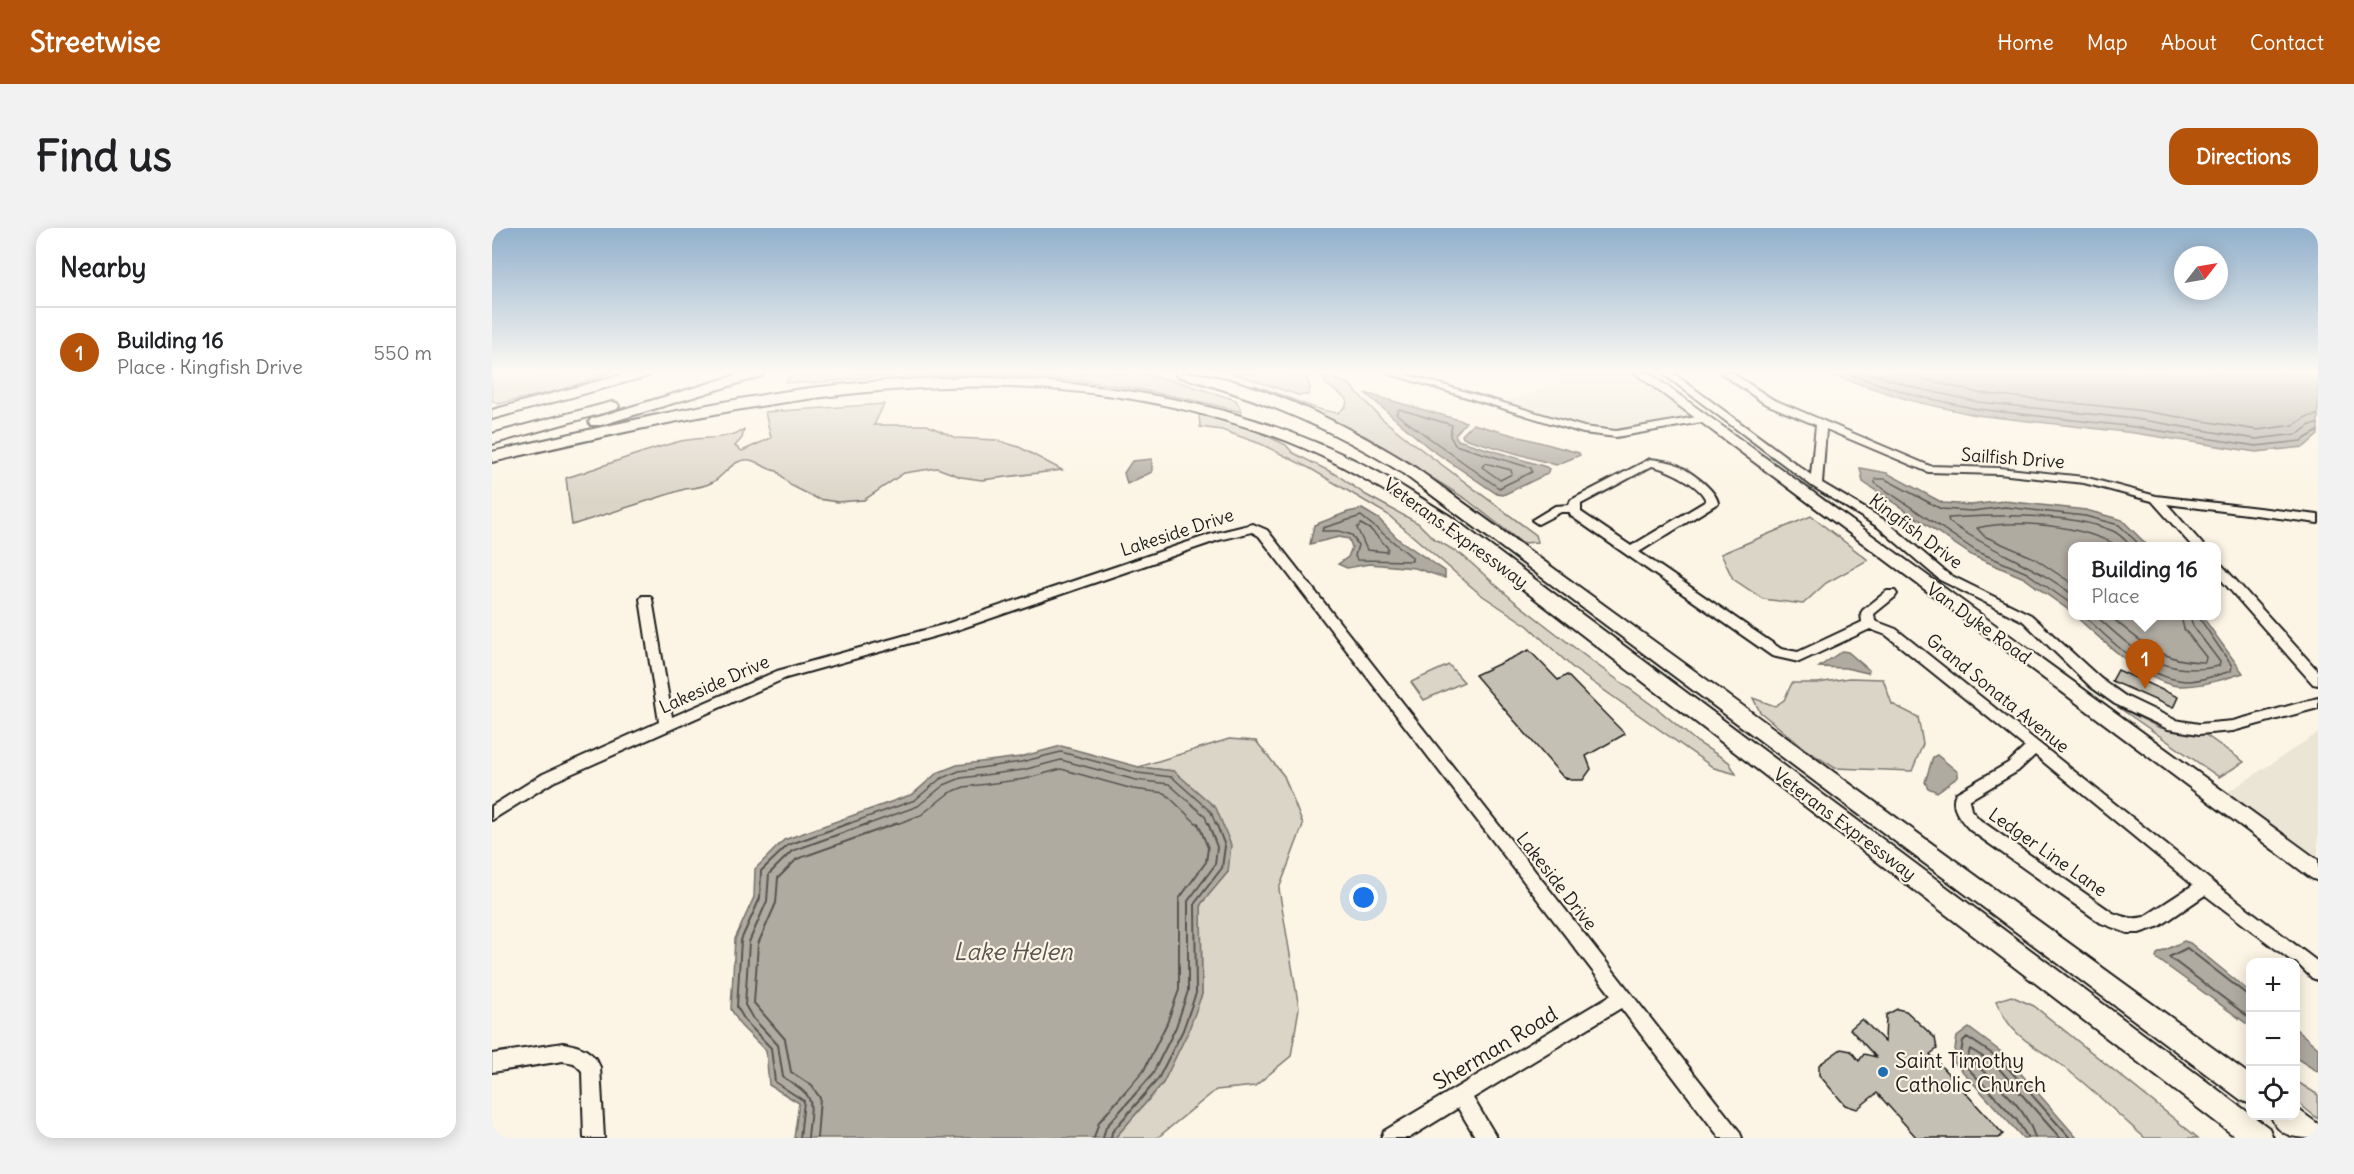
<!DOCTYPE html>
<meta charset="utf-8">
<style>
:root{--surface:#fff;--page:#f2f2f2;--text:#202124;--muted:#757577;--line:#e0e0e0;--accent:#b45309}
body{margin:0;font-family:Delius,sans-serif;background:var(--page);color:var(--text)}
.controls{position:absolute;right:18px;bottom:18px;display:grid;overflow:hidden;border-radius:12px;box-shadow:0 3px 15px #0003}
.controls button{width:54px;height:54px;display:grid;place-items:center;padding:0;border:0;border-bottom:2px solid var(--line);background:var(--surface);color:var(--text);font:30px sans-serif}
.compass{position:absolute;left:1682px;top:18px;width:54px;height:54px;border-radius:50%;background:var(--surface);box-shadow:0 3px 15px #0003;rotate:59deg}
.you{position:absolute;left:872px;top:670px;width:21px;height:21px;margin:-15px;border:4px solid #fff;border-radius:50%;background:#1a73e8;box-shadow:0 0 0 9px #1a73e833}
.badge{display:grid;place-items:center;width:39px;height:39px;border-radius:50%;background:var(--accent);color:#fff;font-size:20px;font-weight:700}
.pin{position:absolute;translate:-50% -50px;filter:drop-shadow(0 2px 3px #0008)}
.pin::after{content:'';position:absolute;top:32px;width:21px;height:18px;background:inherit;clip-path:polygon(0 0,100% 0,50% 100%)}
.popup{position:absolute;left:1576px;top:314px;width:153px;height:78px;box-sizing:border-box;display:grid;place-content:center;border-radius:12px;background:var(--surface);filter:drop-shadow(0 2px 4px #0005);font-size:20px;white-space:nowrap;color:var(--muted)}
.popup b{font-size:22px;color:var(--text)}
.popup::after{content:'';position:absolute;left:50%;top:100%;margin-left:-12px;border:12px solid transparent;border-top-color:var(--surface)}
.list{margin:0;padding:0;list-style:none}
h2{display:flex;justify-content:space-between;align-items:center;height:78px;margin:0;padding:0 24px;font-size:26px}
h2 small{font-size:20px;font-weight:400;color:var(--muted)}
.list li{display:grid;grid-template-columns:39px 1fr auto;gap:18px;align-items:center;box-sizing:border-box;height:90px;padding:0 24px;border-top:2px solid var(--line)}
.list b{display:block;font-size:22px;white-space:nowrap}
.list p{margin:0;font-size:20px;white-space:nowrap;color:var(--muted)}
.list em{font-size:20px;font-style:normal;color:var(--muted)}
.icon{flex:none;width:33px;height:33px;fill:none;stroke:currentColor;stroke-width:2;stroke-linecap:round;stroke-linejoin:round}
.map{position:relative;flex:none;width:1826px;height:910px;overflow:hidden;border-radius:18px}
header{display:flex;align-items:center;gap:36px;box-sizing:border-box;height:84px;padding:0 30px;background:var(--accent);color:#fff}
header strong{font-size:28px}
nav{display:flex;gap:33px;margin-inline-start:auto;font-size:21px}
.intro{display:flex;align-items:center;justify-content:space-between;box-sizing:border-box;height:144px;padding:0 36px}
h1{margin:0;font-size:42px}
.button{padding:15px 27px;border-radius:18px;background:var(--accent);color:#fff;font-size:21px;font-weight:700}
main{display:flex;gap:36px;padding:0 36px}
aside{flex:1;background:var(--surface);border-radius:18px;box-shadow:0 3px 15px #0003}
.map>svg:first-child{display:block}
</style>
<header>
<strong>Streetwise</strong>
<nav><a>Home</a><a>Map</a><a>About</a><a>Contact</a></nav>
</header>
<div class="intro"><h1>Find us</h1><a class="button">Directions</a></div>
<main>
<aside>
<h2>Nearby<small></small></h2>
<ul class="list">
<li><span class="badge">1</span><div><b>Building 16</b><p>Place · Kingfish Drive</p></div><em>550 m</em></li>
</ul>
</aside>
<div class="map">
<svg width="1826" height="910" viewBox="0 0 1826 910">
<rect width="100%" height="100%" fill="#fcf5e5"/>
<filter id="ink" filterUnits="userSpaceOnUse"><feTurbulence type="fractalNoise" baseFrequency=".0167" numOctaves="2"/><feDisplacementMap in="SourceGraphic" scale="12" xChannelSelector="R" yChannelSelector="G"/><feConvolveMatrix kernelMatrix="1 2 1 2 8 2 1 2 1" color-interpolation-filters="sRGB"/></filter>
<g filter="url(#ink)">
<path fill="#ebe5d6" d="M1058 145H1143L1203 191 1123 205 1089 200 1007 177 1069 154Z
M1826 505V635L1733 566Z"/>
<path fill="#dbd5c8" stroke="#7c7872" stroke-width="1.5" d="M0 145H118L65 163 6 176 0 173Z
M303 145H643L687 154 744 172 750 184C658 160 575 147 480 147 447 147 412 146 380 149 351 151 322 157 293 154Z
M741 145H808L813 146 818 160 816 167H806Z
M830 147 857 156 888 189 918 213 1044 307 1046 314 1030 315 974 271 873 208 763 161 762 157C789 165 819 182 846 185L854 178 855 171 834 156Z
M392 176 382 197H435L464 210 504 212 527 219 570 242 490 252 469 249 445 240 412 245 372 272 346 274 326 271 298 257 285 243C274 242 268 234 258 232 241 230 233 247 221 254 212 259 203 260 193 261L80 297 74 250C112 238 150 223 189 213 211 208 231 213 252 202L250 210 243 218 250 223 279 210 273 184Z
M707 186 763 202 794 217 801 225 845 247 874 267 926 295 941 310 970 327 1021 372 1101 434 1167 482 1205 514 1237 534 1244 546 1222 540 1082 441 1036 398 988 366 895 286 819 241 769 216 730 202 708 199Z
M1319 288 1376 332 1334 355 1311 376 1271 371 1241 351 1229 326Z
M957 437 972 454 932 472 919 454Z
M1357 450 1391 451 1400 476 1426 489 1431 516 1420 543 1343 540 1314 522 1268 484 1261 470 1283 478 1292 472 1300 455H1326Z
M1623 477 1668 500 1708 503 1752 534 1727 549Z
M737 511 764 513 792 548 811 597 787 661 807 780 799 828 763 858 724 862 665 910H623L671 855 710 766 709 676 736 644 682 543 647 539Z
M1519 768 1542 778 1706 910H1653C1625 886 1598 858 1569 837 1538 814 1521 811 1504 773Z
M1804 853 1826 867V891L1804 873Z"/>
<path fill="#b0aba1" stroke="#75726c" stroke-width="1.5" d="M1334 145H1826V207L1812 219 1764 224 1642 205 1484 187 1420 173Z
M873 165 974 194 963 207 966 212 1054 239 1057 241 1055 246 1011 267 1005 266 937 220Z
M981 196 1087 225 1088 227 1064 237 971 210 970 207Z
M660 231V244L635 256 632 245 640 233Z
M1368 240 1395 245 1451 275 1479 277 1512 273 1594 282 1630 292 1656 318H1581V385L1532 350 1481 328 1371 254Z
M870 281 887 291 906 311 953 343V350L923 340 877 336 855 340 846 336 856 329 860 319 857 311 847 309 818 316 822 297 856 284Z
M1583 388H1710L1751 445C1730 452 1710 458 1687 458 1656 457 1606 408 1583 388Z
M1350 423 1356 424 1377 442 1376 445 1354 440 1327 439Z
M569 518 647 539 682 543 724 580 739 617 736 644 709 676 710 766 696 804 671 855 623 910H302L307 875 277 857 274 823 249 798 239 781 243 711 262 669 263 641 292 612 421 566 445 545 465 537 528 529Z
M1445 527 1466 544V549L1445 564 1436 560 1433 554 1441 529Z
M1692 713 1698 715 1758 764V798L1664 730 1665 726Z
M1477 800 1512 826 1585 910H1531L1461 833 1465 809Z
M1804 801 1826 820V844L1804 830Z"/>
<g fill="none" stroke-linecap="round" stroke-linejoin="round">
<path stroke="#575551" stroke-width="1.5" d="M1354 145 1421 167 1485 181 1643 199 1764 218 1809 213 1826 203
M1378 145 1424 160 1486 174 1644 191 1764 211 1806 206 1818 197 1826 196
M1407 145 1487 165 1645 182 1765 202 1802 197 1814 189 1826 187
M907 181 960 197 958 208 963 217 1039 240 1040 244 1007 260 904 186Z
M993 235 1019 242 1020 246 1008 252 990 239Z
M869 288 920 329V333L865 332 863 328 866 317 860 307 847 303H830L831 300Z
M869 296 879 302 896 320 895 324 875 322 865 300Z
M1581 356 1542 330 1492 308 1485 300C1528 291 1587 297 1626 318
M1581 367C1543 337 1496 322 1457 294L1456 290C1505 287 1575 284 1621 303 1628 306 1634 313 1639 318
M1581 377 1535 345 1484 323 1383 255V251H1393L1449 281 1480 283 1513 279 1593 288 1627 297 1649 318
M1592 388C1620 413 1657 454 1698 453 1712 452 1726 447 1739 443L1740 438 1706 388
M1604 388C1643 423 1671 451 1727 438L1728 434 1701 398 1698 388
M1618 388C1648 414 1672 435 1713 434L1714 429 1692 401 1689 388
M353 597 423 572 448 551 467 543 529 534 569 524 646 545 680 549 719 584 724 597
M374 597 426 578 452 557 469 550 531 542 569 532 644 552 677 556 713 588 716 597
M402 597 429 587 457 565 472 559 533 551 569 541 641 561 673 565 706 597"/>
<path stroke="#575551" stroke-width="2" d="M1758 769 1695 720 1677 729 1758 790
M308 910 312 873 283 854 279 820 254 794 245 779 249 712 268 670 269 643 296 617 358 595
M316 910C319 871 326 870 291 849L286 817 260 789 253 777 257 714 275 673 277 646 300 623 378 595
M325 910 328 870 320 858 299 844 293 811 262 775 266 716 284 675 286 650 305 631 406 595
M602 910 607 894 652 842 675 795 687 762V671L714 634 716 620 706 595
M611 910 614 899 660 847 684 799 696 763V673L723 637 725 619 716 595
M619 910 620 904 666 851 691 802 704 765 703 675 730 640 733 618 724 595
M1536 910 1524 891 1468 832 1471 813 1475 809 1508 831 1578 910
M1543 910C1534 877 1499 852 1476 829L1478 821 1503 836 1568 910"/>
</g>
<path fill="#c4c0b3" stroke="#1c1c1c" stroke-width="1.5" d="M1037 422 1066 452 1075 447 1133 506 1094 528 1099 541 1091 552H1079L1071 549 983 447Z
M1626 442 1686 469 1681 480 1620 453Z
M1405 781 1414 783 1443 810 1445 821 1438 826 1511 906 1507 910H1425L1385 865 1365 881 1353 877 1327 847V837L1349 821 1359 823 1367 833 1372 826 1384 829 1358 801 1370 791 1393 814 1394 787Z"/>
<g fill="none" stroke-linecap="round" stroke-linejoin="round">
<defs>
<path id="minor" d="M896 145H910L1092 199 1124 203 1210 188 1215 191 1210 194 1124 209 1091 205Z
M1170 145H1181L1319 247 1324 197 1272 175 1229 145H1240L1280 171 1438 238 1507 240 1592 249 1664 268 1826 287V295L1675 276 1712 318H1700L1660 273 1592 255 1507 246 1436 244 1334 201 1330 255 1394 293 1456 346 1539 387 1609 451 1633 468 1683 492 1707 496 1741 493 1826 470V480L1741 503 1707 506 1676 501 1623 476 1599 459 1531 393 1448 352 1386 299 1320 258Z
M1158 231C1166 232 1174 233 1181 235 1194 240 1224 261 1226 275L1147 324 1289 421 1306 424 1370 394 1369 385 1371 382 1395 363H1403L1405 366 1403 369 1382 386 1383 393 1404 401 1722 655 1826 734V752L1820 750 1804 734H1801L1713 667 1668 698 1647 705H1635L1609 695 1478 602C1469 592 1457 579 1464 565L1516 535 1533 519 1394 407 1378 401 1307 434 1280 428 1079 288 1077 284H1069L1046 296 1040 292 1063 278 1077 277 1079 272ZM1160 238C1176 241 1209 257 1214 273L1139 318 1089 284V276ZM1543 527 1701 657 1652 689C1640 692 1632 689 1621 685L1488 592 1479 582 1477 572 1526 543Z
M761 296 775 302 1247 903 1250 910H1228L1129 780 981 870 1005 910H984L966 880 917 910H889L892 903 1119 767 767 308 760 304 727 312 462 403 294 450 61 554 0 592V578L51 546 167 494 148 371 150 368H158L160 371 180 489 285 443 454 396 720 306Z
M1725 335 1729 336 1826 443V457L1821 456 1725 347Z
M71 815C88 818 101 822 108 839L112 910H92L90 843 82 835 71 833 0 844V826Z"/>
<path id="major" d="M1143 145H1157L1826 632V653L1819 650Z"/>
<path id="highway" d="M136 145H158L156 148 0 191V182Z
M251 145H272L270 148 109 197H99L97 194 99 191Z
M683 145C748 140 865 203 921 238L1758 847V876L1749 872 909 244C839 200 765 169 685 148Z
M476 149C619 154 756 174 884 243 909 257 933 273 958 288L1777 900 1781 910H1745L946 296C897 265 849 234 795 213 526 111 269 172 0 234V224C101 201 201 177 303 162 360 154 418 151 476 149Z
M120 174 125 175 127 178 125 181 0 216V206Z
M1804 880 1826 896V910C1806 910 1786 910 1779 888H1804Z"/>
</defs>
<use href="#minor" stroke="#1c1c1c" stroke-width="4"/>
<use href="#major" stroke="#1c1c1c" stroke-width="4"/>
<use href="#highway" stroke="#1c1c1c" stroke-width="4"/>
<use href="#minor" fill="#fcf5e5" fill-rule="evenodd"/>
<use href="#major" fill="#fcf5e5" fill-rule="evenodd"/>
<use href="#highway" fill="#fcf5e5" fill-rule="evenodd"/>
</g>
</g>
<linearGradient id="sky" x2="0" y2="1"><stop stop-color="#91b0cc"/><stop offset="0.53" stop-color="#fefaf3"/><stop offset="1" stop-color="#fefaf3" stop-opacity="0"/></linearGradient>
<rect width="1826" height="272" fill="url(#sky)"/>
<circle fill="#1f6fb2" stroke="#fcf5e5" stroke-width="2" cx="1391" cy="844" r="6"/>
<g text-anchor="middle" dominant-baseline="central" stroke-width="4.5" stroke-linejoin="round" paint-order="stroke">
<g font-size="18" fill="#1c1c1c" stroke="#fcf5e5">
<text transform="translate(1521 230) rotate(4)">Sailfish Drive</text>
<text transform="translate(1424 303) rotate(37)">Kingfish Drive</text>
<text transform="translate(685 304) rotate(-18)">Lakeside Drive</text>
<text transform="translate(964 305) rotate(36)">Veterans Expressway</text>
<text transform="translate(1487 395) rotate(36)">Van Dyke Road</text>
<text transform="translate(222 456) rotate(-24)">Lakeside Drive</text>
<text transform="translate(1506 465) rotate(39)">Grand Sonata Avenue</text>
<text transform="translate(1353 596) rotate(37)">Veterans Expressway</text>
<text transform="translate(1556 624) rotate(35)">Ledger Line Lane</text>
<text transform="translate(1065 653) rotate(52)">Lakeside Drive</text>
</g>
<g font-size="21" fill="#1c1c1c" stroke="#fcf5e5">
<text transform="translate(1003 820) rotate(-31)">Sherman Road</text>
</g>
<g font-size="21" fill="#1c1c1c" stroke="#fcf5e5" text-anchor="start">
<text x="1403" y="832">Saint Timothy<tspan x="1403" dy="24">Catholic Church</tspan></text>
</g>
<g font-size="24" font-style="italic" fill="#575551" stroke="#fcf5e5">
<text x="521" y="723">Lake Helen</text>
</g>
</g>
</svg>
<div class="controls">
<button>+</button>
<button>−</button>
<button><svg class="icon" aria-label="locate" viewBox="0 0 24 24"><circle cx="12" cy="12" r="6"/><path d="M12 2v4M12 18v4M2 12h4M18 12h4"/></svg></button>
</div>
<svg class="compass" viewBox="-18 -18 36 36"><path d="M0-13l5 13h-10z" fill="#e53935"/><path d="M0 13l5-13h-10z" fill="#757577"/></svg>
<div class="you"></div>
<div class="pin badge" style="left:1653px;top:461px">1</div>
<div class="popup"><b>Building 16</b>Place</div>
</div>
</main>
